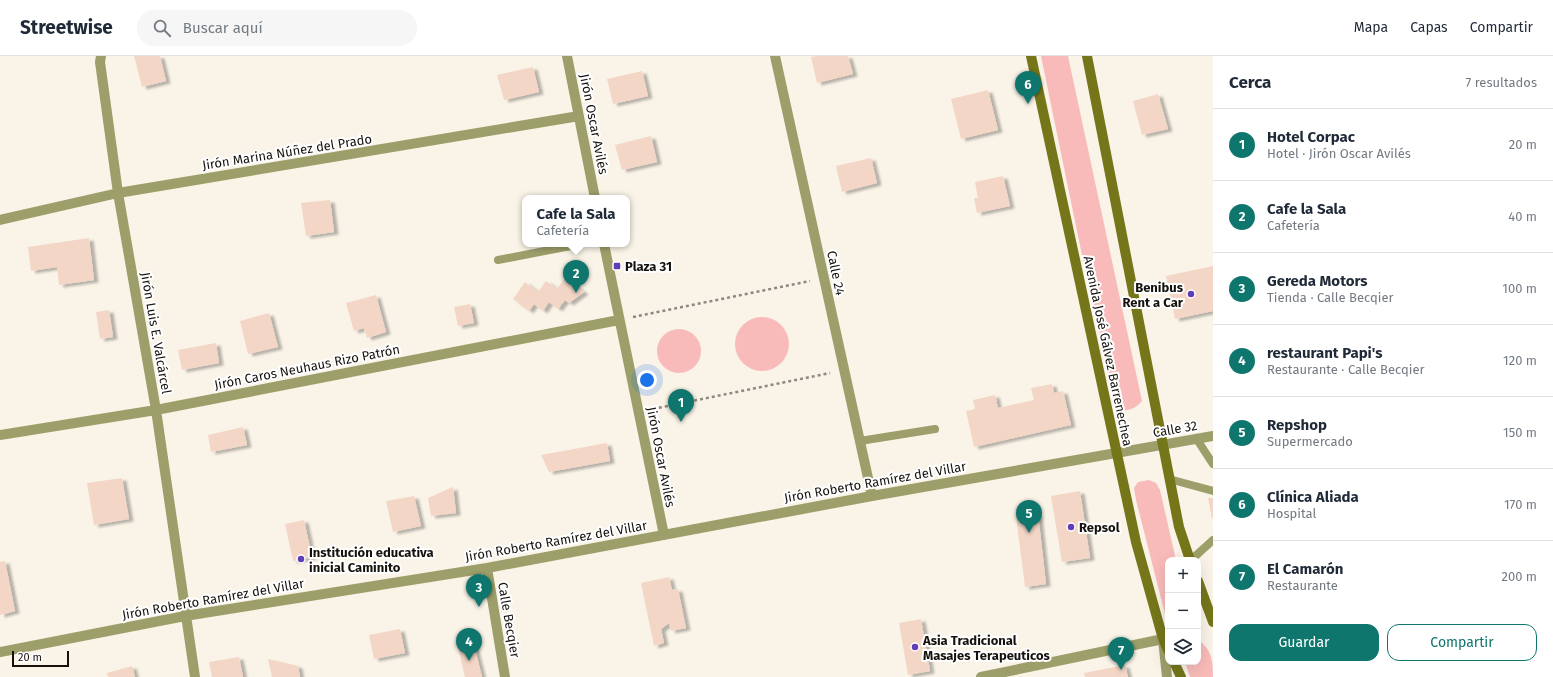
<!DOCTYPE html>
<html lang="es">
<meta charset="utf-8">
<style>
:root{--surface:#fff;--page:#f6f6f7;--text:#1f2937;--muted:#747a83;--line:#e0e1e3;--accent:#0f766e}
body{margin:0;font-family:"Fira Sans",sans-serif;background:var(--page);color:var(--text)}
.controls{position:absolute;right:12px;bottom:12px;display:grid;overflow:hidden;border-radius:8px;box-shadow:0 4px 16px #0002}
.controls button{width:36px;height:36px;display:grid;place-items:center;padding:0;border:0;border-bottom:1px solid var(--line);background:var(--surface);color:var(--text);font:20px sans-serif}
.scale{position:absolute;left:12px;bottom:10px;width:57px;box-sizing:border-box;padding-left:4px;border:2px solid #15120e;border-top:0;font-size:11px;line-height:14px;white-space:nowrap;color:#15120e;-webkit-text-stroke:3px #fff;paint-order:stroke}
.you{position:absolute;left:647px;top:324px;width:14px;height:14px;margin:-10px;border:3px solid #fff;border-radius:50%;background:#1a73e8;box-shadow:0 0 0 6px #1a73e833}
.badge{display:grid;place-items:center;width:26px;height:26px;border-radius:50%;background:var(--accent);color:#fff;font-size:13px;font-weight:700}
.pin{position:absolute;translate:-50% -33px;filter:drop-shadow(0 1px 2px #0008)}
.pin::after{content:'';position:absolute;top:21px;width:14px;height:12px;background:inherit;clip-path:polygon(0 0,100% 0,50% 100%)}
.popup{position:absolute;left:522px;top:139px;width:108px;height:52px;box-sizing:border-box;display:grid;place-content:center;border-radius:8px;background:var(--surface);filter:drop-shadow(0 1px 3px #0005);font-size:13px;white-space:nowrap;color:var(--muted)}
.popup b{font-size:15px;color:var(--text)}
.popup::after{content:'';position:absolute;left:50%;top:100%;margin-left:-8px;border:8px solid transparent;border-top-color:var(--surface)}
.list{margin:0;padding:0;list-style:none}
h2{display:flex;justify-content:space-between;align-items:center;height:52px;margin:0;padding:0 16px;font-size:17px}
h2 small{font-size:13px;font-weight:400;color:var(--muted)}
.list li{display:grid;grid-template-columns:26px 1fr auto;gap:12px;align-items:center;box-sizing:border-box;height:72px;padding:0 16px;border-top:1px solid var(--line)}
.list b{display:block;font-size:15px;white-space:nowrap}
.list p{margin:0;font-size:13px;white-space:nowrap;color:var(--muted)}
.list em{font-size:13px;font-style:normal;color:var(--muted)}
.actions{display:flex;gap:8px;padding:12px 16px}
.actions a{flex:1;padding:9px 0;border:1px solid var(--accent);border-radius:12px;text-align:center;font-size:14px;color:var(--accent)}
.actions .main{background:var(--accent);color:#fff}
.icon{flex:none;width:22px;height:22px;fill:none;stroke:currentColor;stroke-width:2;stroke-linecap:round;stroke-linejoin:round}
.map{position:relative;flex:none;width:1213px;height:621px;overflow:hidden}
header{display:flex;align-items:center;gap:24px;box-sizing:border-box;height:56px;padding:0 20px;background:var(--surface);border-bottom:1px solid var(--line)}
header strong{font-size:19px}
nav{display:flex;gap:22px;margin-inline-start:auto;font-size:14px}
.search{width:280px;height:36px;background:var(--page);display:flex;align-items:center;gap:10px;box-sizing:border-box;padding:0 14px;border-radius:22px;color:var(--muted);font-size:15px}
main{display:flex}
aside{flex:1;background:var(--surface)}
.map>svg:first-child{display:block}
</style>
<header>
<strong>Streetwise</strong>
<div class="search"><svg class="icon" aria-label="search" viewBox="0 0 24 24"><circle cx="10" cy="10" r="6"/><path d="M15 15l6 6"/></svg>Buscar aquí</div>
<nav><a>Mapa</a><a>Capas</a><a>Compartir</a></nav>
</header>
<main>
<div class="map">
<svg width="1213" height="621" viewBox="0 0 1213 621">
<defs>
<filter id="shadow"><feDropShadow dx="4.5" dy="2.5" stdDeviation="1" flood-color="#0004"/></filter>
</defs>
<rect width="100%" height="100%" fill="#faf3e7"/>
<path fill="#f9bbba" d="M1041 0H1068L1142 345C1135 353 1128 356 1119 353L1115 344 1083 204Z
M735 288a27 27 0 1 1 54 0a27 27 0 1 1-54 0Z
M657 295a22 22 0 1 1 44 0a22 22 0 1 1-44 0Z
M1149 424 1156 427 1160 434 1176 504H1168V562L1165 558 1136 444 1134 432 1138 426Z
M1198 584C1212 593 1213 606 1213 621H1190L1185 606H1198Z"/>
<path fill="#f4d6c6" filter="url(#shadow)" d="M134 0H160L166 25 142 31Z
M817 0H848L853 18 817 27 811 1Z
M533 11 539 36 504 44 497 19Z
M642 15 648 40 613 48 607 23Z
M988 34 998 74 961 83 951 43Z
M1158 38 1168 73 1142 79 1133 45Z
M651 80 657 106 622 114 615 89Z
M871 102 877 127 842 136 836 110Z
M1003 120 1010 150 977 157 974 142H978L975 126Z
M330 144 334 176 306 180 301 147Z
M89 182 94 224 59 229 57 211 31 215 28 191Z
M1213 210V255L1175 263 1166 220Z
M565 222 584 236 569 247 565 244 558 253 549 246 543 255 534 248 529 255 513 243 525 226 538 236 546 225 557 233Z
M376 239 386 276 367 282 364 272 354 275 346 247Z
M470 248 474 267 458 270 454 251Z
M109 254 113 281 100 283 96 256Z
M269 257 278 291 248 298 240 265Z
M216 287 219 307 182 314 178 294Z
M1052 328 1054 337 1063 335 1071 369 974 391 966 355 975 353 973 344 995 339 998 352 1034 344 1031 332Z
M243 371 247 389 211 396 208 379Z
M607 387 610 405 549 416 541 399Z
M122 422 129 463 94 469 87 427Z
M453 431 456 457 431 460 428 442Z
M1080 435 1090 502 1062 506 1051 440Z
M414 440 421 470 393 476 386 445Z
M1208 442H1213V462L1212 463Z
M1038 458 1046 528 1025 531 1016 461Z
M304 464 312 501 293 505 285 468Z
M5 505 15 555 0 559V506Z
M669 521 672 534 678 533 686 572 671 575 669 567 661 573 664 587 654 590 641 527Z
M921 563 930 615 908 619 899 567Z
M400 573 405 597 374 603 369 579Z
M473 585 482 621H465L457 588Z
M239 601 243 621H212L209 606Z
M268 603 298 610 300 621H272Z
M1125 609 1128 621H1085L1084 617Z
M132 610 135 621H108L107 617Z"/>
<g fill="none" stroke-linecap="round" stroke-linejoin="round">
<path stroke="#8e8980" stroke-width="2.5" stroke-dasharray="3 3" stroke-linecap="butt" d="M633 261 810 225
M653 353 830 317"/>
<path stroke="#9d9f6a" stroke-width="8" d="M498 204 581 188
M1196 382 1213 408
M860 385 935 373
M1169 423 1213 435
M1191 504 1213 484"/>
<path stroke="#9d9f6a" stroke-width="10" d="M101 0 100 6 118 137 156 354 195 621
M567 0 595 142
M775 0 872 440
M0 164 118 137 579 60
M604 188 664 479
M0 379 156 354 619 264
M487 512 505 621
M0 596 185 560 487 512 872 440 1213 380
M981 621 1163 583 1167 621"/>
<path stroke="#75761a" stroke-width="10" d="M1031 0 1136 486 1163 583 1168 594
M1087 0 1179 471 1190 504
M1198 525 1213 566
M1174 606 1181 621"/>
</g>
<g fill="#5f3db5" stroke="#fff" stroke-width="1.5">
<rect x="613" y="206" width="8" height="8" rx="2"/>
<circle cx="1191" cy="238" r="4"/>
<circle cx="1071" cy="471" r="4"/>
<circle cx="301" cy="503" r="4"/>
<circle cx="915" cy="591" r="4"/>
</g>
<g text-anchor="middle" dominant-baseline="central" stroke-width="4" stroke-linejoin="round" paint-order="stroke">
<g font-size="13" fill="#15120e" stroke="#fff">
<text transform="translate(594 68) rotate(79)">Jirón Oscar Avilés</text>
<text transform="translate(287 96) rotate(-9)">Jirón Marina Núñez del Prado</text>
<text transform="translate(836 217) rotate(78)">Calle 24</text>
<text transform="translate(156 277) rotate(80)">Jirón Luis E. Valcárcel</text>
<text transform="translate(1108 295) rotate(78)">Avenida José Gálvez Barrenechea</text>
<text transform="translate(307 311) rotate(-11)">Jirón Caros Neuhaus Rizo Patrón</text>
<text transform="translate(1175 373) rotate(-10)">Calle 32</text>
<text transform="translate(661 401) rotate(79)">Jirón Oscar Avilés</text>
<text transform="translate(875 426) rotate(-10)">Jirón Roberto Ramírez del Villar</text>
<text transform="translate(556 485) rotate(-10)">Jirón Roberto Ramírez del Villar</text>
<text transform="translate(213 543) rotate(-10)">Jirón Roberto Ramírez del Villar</text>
<text transform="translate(509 564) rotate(80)">Calle Becqier</text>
</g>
<g font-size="13" font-weight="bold" fill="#15120e" stroke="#fff" text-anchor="start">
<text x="625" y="210">Plaza 31</text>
<text x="1183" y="231" text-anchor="end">Benibus<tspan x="1183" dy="15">Rent a Car</tspan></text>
<text x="1079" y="471">Repsol</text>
<text x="309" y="496">Institución educativa<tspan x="309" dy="15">inicial Caminito</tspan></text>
<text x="923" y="584">Asia Tradicional<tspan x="923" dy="15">Masajes Terapeuticos</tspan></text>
</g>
</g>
</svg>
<div class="controls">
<button>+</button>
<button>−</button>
<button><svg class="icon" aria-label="layers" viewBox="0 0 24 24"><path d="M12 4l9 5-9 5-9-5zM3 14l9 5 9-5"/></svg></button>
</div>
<div class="scale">20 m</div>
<div class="you"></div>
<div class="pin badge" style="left:681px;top:366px">1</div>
<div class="pin badge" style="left:576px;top:237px">2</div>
<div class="popup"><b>Cafe la Sala</b>Cafetería</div>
<div class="pin badge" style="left:479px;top:551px">3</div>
<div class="pin badge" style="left:469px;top:605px">4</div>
<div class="pin badge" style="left:1029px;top:477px">5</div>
<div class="pin badge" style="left:1028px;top:48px">6</div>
<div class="pin badge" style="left:1121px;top:614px">7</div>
</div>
<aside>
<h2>Cerca<small>7 resultados</small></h2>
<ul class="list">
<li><span class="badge">1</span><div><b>Hotel Corpac</b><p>Hotel · Jirón Oscar Avilés</p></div><em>20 m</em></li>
<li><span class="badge">2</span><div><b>Cafe la Sala</b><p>Cafetería</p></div><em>40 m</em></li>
<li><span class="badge">3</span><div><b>Gereda Motors</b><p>Tienda · Calle Becqier</p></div><em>100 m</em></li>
<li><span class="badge">4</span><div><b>restaurant Papi's</b><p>Restaurante · Calle Becqier</p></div><em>120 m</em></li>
<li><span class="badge">5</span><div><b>Repshop</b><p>Supermercado</p></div><em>150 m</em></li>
<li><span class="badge">6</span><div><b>Clínica Aliada</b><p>Hospital</p></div><em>170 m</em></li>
<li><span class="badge">7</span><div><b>El Camarón</b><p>Restaurante</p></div><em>200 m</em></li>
</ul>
<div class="actions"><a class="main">Guardar</a><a>Compartir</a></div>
</aside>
</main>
